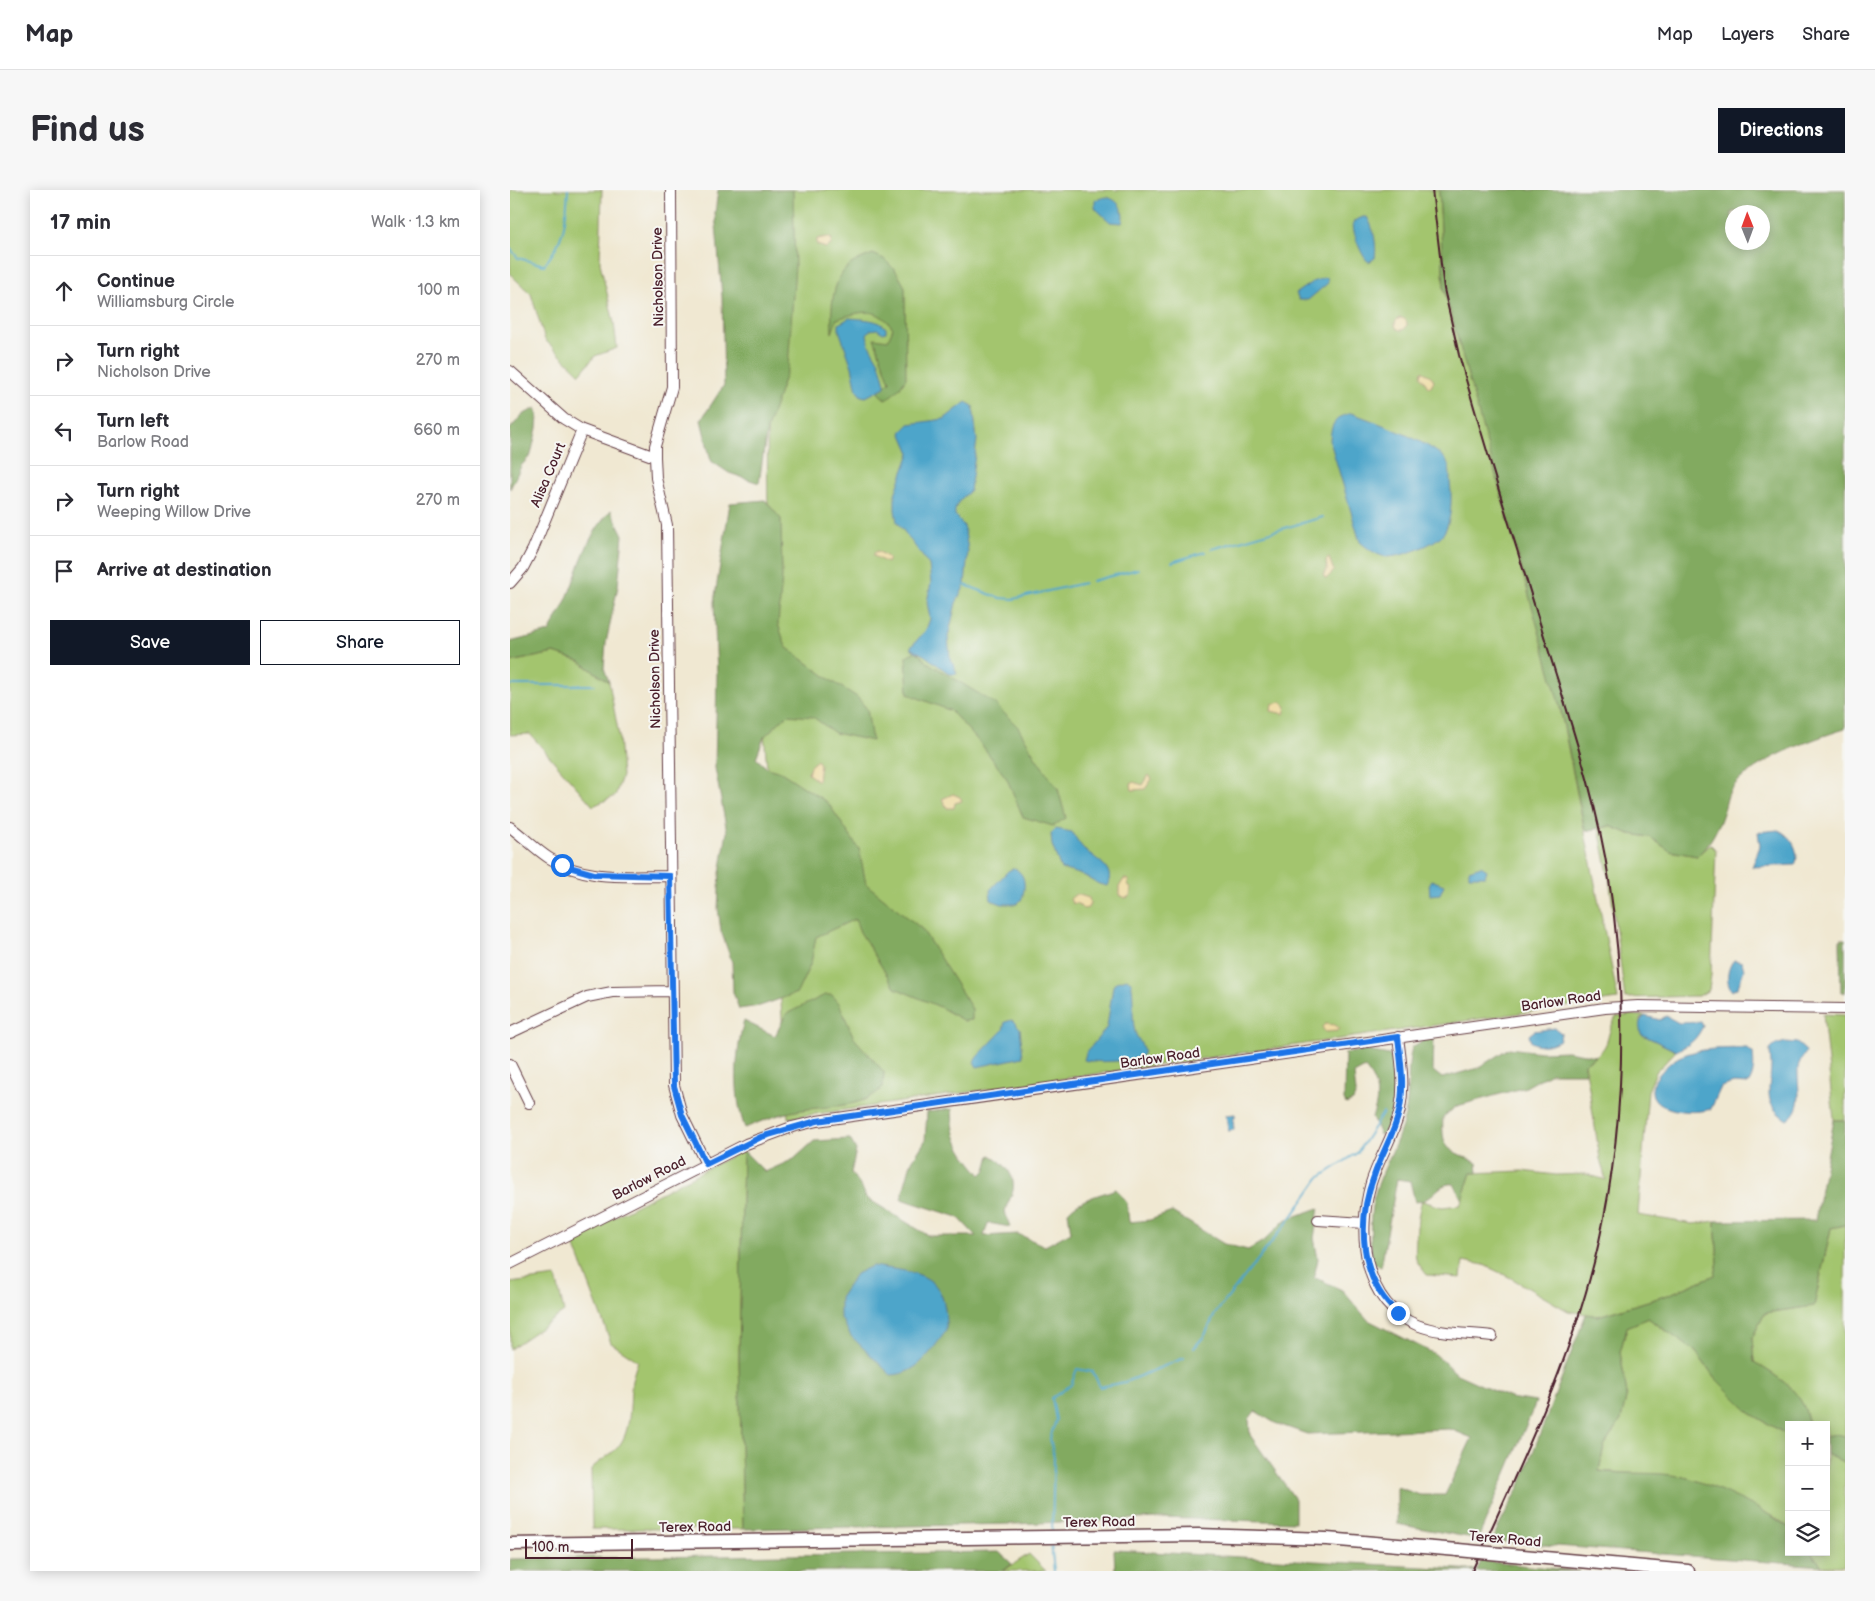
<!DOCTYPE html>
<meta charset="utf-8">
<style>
:root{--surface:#fff;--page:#f7f7f7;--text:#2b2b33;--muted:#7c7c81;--line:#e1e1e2;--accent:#111827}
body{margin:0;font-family:"Balsamiq Sans",sans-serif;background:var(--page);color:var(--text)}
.controls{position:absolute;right:15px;bottom:15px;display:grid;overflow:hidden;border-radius:0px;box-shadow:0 2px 12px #0003}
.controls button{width:45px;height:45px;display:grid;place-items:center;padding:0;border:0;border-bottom:1px solid var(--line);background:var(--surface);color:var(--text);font:25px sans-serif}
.compass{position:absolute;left:1215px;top:15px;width:45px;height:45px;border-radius:50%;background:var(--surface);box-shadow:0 2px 12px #0003;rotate:359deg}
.scale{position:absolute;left:15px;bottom:12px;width:108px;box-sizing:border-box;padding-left:5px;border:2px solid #4a1f2b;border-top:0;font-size:14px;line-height:18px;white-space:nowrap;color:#4a1f2b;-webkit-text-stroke:4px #f6f6f2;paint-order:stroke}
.stop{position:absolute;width:15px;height:15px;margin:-11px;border:4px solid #1a73e8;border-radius:50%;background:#fff}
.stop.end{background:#1a73e8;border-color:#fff;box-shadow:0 1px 5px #0008}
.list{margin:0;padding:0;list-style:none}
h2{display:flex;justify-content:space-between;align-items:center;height:65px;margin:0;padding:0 20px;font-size:21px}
h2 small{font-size:16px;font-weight:400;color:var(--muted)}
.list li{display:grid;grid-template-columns:32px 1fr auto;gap:15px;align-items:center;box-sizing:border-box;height:70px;padding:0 20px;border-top:1px solid var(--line)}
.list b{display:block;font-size:19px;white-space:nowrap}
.list p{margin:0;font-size:16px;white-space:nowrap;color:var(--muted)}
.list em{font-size:16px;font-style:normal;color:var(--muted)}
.actions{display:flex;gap:10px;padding:15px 20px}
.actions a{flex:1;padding:11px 0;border:1px solid var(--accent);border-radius:0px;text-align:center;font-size:18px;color:var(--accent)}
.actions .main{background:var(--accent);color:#fff}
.icon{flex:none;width:28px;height:28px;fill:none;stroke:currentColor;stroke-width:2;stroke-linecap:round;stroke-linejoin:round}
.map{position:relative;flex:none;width:1335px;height:1381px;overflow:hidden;border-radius:0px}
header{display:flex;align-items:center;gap:30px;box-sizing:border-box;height:70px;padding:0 25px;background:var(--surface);border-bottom:1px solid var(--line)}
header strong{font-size:24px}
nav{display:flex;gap:28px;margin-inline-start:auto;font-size:18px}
.intro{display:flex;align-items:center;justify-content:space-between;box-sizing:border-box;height:120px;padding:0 30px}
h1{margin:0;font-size:35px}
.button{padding:12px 22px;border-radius:0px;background:var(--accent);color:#fff;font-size:18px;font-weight:700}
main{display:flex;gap:30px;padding:0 30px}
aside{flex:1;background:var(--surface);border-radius:0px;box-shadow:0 2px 12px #0003}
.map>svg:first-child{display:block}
</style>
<header>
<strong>Map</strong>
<nav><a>Map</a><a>Layers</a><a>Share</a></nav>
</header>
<div class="intro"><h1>Find us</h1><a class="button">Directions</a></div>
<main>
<aside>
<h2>17 min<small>Walk · 1.3 km</small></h2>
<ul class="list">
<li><svg class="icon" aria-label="ahead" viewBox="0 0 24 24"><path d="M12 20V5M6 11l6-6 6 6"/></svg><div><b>Continue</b><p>Williamsburg Circle</p></div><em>100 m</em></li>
<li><svg class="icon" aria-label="right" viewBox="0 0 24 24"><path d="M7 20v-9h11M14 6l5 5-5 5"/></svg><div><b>Turn right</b><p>Nicholson Drive</p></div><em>270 m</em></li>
<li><svg class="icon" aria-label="left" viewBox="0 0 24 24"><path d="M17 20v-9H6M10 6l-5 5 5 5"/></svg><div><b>Turn left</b><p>Barlow Road</p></div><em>660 m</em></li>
<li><svg class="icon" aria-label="right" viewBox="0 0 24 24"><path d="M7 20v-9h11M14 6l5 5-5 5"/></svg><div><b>Turn right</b><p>Weeping Willow Drive</p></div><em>270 m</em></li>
<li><svg class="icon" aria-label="arrive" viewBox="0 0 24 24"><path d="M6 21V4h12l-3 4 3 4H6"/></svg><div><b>Arrive at destination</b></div></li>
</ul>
<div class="actions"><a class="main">Save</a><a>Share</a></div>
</aside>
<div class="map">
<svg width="1335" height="1381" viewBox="0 0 1335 1381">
<rect width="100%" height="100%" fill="#f6f6f2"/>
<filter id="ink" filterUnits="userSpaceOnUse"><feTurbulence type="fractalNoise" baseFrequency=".02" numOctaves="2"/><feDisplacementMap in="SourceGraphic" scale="10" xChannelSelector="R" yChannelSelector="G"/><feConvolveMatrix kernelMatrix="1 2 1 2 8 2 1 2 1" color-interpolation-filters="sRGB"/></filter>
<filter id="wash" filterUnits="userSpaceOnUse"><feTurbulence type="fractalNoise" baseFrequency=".0096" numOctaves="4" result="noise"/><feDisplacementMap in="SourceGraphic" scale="20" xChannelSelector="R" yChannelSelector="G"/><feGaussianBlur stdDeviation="1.12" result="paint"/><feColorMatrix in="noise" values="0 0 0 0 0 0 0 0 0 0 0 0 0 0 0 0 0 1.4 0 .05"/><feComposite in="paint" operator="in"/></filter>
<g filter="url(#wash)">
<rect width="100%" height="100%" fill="#f0e8d2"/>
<path fill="#a3c56e" stroke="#76724c" d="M0 0H92L90 73 104 133 107 158 85 166 70 184 35 150 21 104 0 84Z
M255 0H929L934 99 1009 363 1040 467 1108 809 278 928 257 578 242 402 258 337Z
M44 463 69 471 99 492 109 546 112 586 105 606 83 616 20 544 0 545V472Z
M1100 636 1120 644 1140 647 1160 661 1187 666 1200 654 1206 660 1201 785 1199 800 1189 806 1115 808 1099 688 1089 639Z
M1313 824 1335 825V930H1324Z
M1121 825 1135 826 1130 829 1131 844 1166 861 1146 882 1138 901 1128 1025 1183 1034 1205 1031 1208 1072 1205 1085 1158 1105 1088 1126 1058 1121 1001 1088 974 1075 953 1071 951 1088 917 1085C914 1081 908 1074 906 1069 904 1060 908 1019 912 1011L932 1017 950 1015 961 983 1012 981 1046 985 1076 984 1096 990 1090 969 1075 873C1105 855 1092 852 1106 827Z
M233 960 229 1167 233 1339H82L81 1279C89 1271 101 1265 108 1257 121 1242 120 1215 121 1197 122 1188 125 1179 128 1171L101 1153 62 1049Z
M1335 1035V1246H1316V1235H1298C1297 1204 1268 1187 1244 1172L1242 1148 1255 1123 1304 1116 1321 1038Z
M46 1087 54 1122 0 1159V1093Z
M1138 1128 1185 1161 1206 1189 1240 1223 1279 1246V1338L1268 1329 1174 1287 1089 1281 1094 1256 1111 1230 1117 1204 1110 1162 1117 1137Z
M1316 1263 1335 1273V1376H1312L1301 1362H1316Z
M519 1364 536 1381H493Z"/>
<path fill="#82aa61" stroke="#666446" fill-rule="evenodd" d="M208 0H283L285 76 278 178 257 239 249 293 219 283 201 271 191 230 214 195 212 107 205 23Z
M929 0H1335V539C1302 549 1239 572 1220 601 1217 606 1216 614 1214 620 1208 639 1202 652 1187 666L1160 661 1140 647 1120 644 1100 636 1075 641 1051 521 934 99ZM1222 22H1252V52H1222Z
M363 64 374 69 386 81 395 97 396 188 389 199 376 210 366 201 380 192 364 148 378 150 383 138C366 115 350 122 327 129L322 143C321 124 321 98 333 82 340 72 353 68 363 64Z
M26 218 28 226 27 238 21 265 11 276 0 299V239L12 225Z
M255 310 271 329 272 387 268 434 276 457 322 491 347 507 357 519 362 551 325 543 303 527 277 525 254 547 246 568 257 578 271 582 318 613 349 659 356 694 412 739 462 819V830L454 831 430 817 385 798 350 742 345 729 306 747 301 773 287 803 250 816 229 819 223 802 222 772 211 741 208 718 210 683 217 642 205 578 207 485 204 412 220 313Z
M101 320 113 345 108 396 96 453 94 478 99 492 69 471 44 463 0 472V452L39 442C46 429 54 417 59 403 73 368 75 350 101 320Z
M406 461 417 472 484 513 508 537 526 568 548 599 556 628 543 636 513 627 497 589 471 554 441 521 398 504 396 466Z
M1330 749H1335V803L1331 801Z
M315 805H322L329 813 344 848 374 882 373 897C352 920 315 915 286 921 268 924 252 931 235 938 223 907 225 862 234 831L265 846 276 824Z
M924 847 923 881 932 888 968 878 999 858 1031 862 1057 861 1086 866 1075 873V883H1041L1016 897 947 916 933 927C931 963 939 958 967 973L968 983H961L952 1010 944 994C926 992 925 1011 905 1012L900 991 887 989 871 1077 862 1072C861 1053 859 1030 863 1011 870 981 888 956 895 925 900 903 896 880 902 857L917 848Z
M857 861 879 865 886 875C885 896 892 934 870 945L862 927C870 909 868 893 855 878L844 884 846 903 843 911 836 914 834 910 835 863Z
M442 919C443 952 451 961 471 985L476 980 480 965C494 972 508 987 502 1004 500 1010 496 1015 495 1022L500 1037 478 1033 474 1046 508 1044 535 1056 561 1042 558 1022C569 1009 590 1005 606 999L617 1013 619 1032 640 1030 662 1022 714 1054 738 1060 755 1050 775 1030 809 1018 804 1048 808 1069 804 1087 832 1100 858 1130 925 1164 947 1184 1000 1208 1026 1212 968 1349 887 1334V1297L910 1305H935L962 1248 940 1239 797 1244 765 1233 745 1221 739 1229 740 1245 785 1309V1332L649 1328 505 1334 233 1339 229 1167 233 960 255 982 284 969 304 951 340 949 346 960 341 983 352 998 355 1007 419 1046H466L448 1027 391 1009 401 973 415 951 417 922Z
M1324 930H1335V1035L1321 1038 1304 1116 1255 1123 1242 1148 1244 1172C1268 1187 1297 1203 1298 1235H1279V1246L1240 1223 1206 1189 1185 1161 1138 1128 1117 1137 1110 1162 1117 1204 1111 1230 1094 1256 1089 1281C1116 1285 1147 1281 1174 1287 1199 1293 1260 1322 1279 1338V1362H1301L1312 1376 981 1351 1010 1296 1076 1124 1088 1126 1158 1105 1205 1085 1208 1072 1205 1031 1305 1030Z
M1326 1244 1335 1246V1273L1316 1263V1246Z
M604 1360 967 1380 971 1371 1069 1381H605Z
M489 1362 502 1374 493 1381H0V1369Z"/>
<path fill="#eeda9e" stroke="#9c7c64" d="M317 47 322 49 321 55 316 58 307 55V49Z
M885 134a6 6 0 1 1 12 0a6 6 0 1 1-12 0Z
M912 181 922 187 924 191 921 197H918L911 186Z
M368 361 379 368 377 373 364 366V363Z
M819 368 824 381 816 389 813 385 817 380 816 370Z
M772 512 776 517 774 524 761 521 762 514Z
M307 570 310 574 308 591 298 584 300 576Z
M639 585 642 589 635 599 622 600 621 594 623 592 633 595Z
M443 604 450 607 452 611 445 613 444 618H437L432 609Z
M614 689 619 690 618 696 621 698 620 706 616 708 609 705V697Z
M566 704 579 708 580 713 578 718 573 719 568 714 562 713 560 709Z
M815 834 825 835 829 838 827 841 815 842 812 837Z"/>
<path fill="#4da5ca" stroke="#4c627a" d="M595 7C607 8 616 20 612 33L600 32 585 18V10Z
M853 27H857C864 38 867 55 865 68L859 72C852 69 840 37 844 31Z
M817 87 818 93 798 110H789L786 103 802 92Z
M339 128C350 129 370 129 376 138V142L373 143 367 139 360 140 357 144 359 155 369 172 375 194V197L356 207 351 206 347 201 342 177 329 140V134Z
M456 212 463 216 467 250 460 301 450 310 445 319V325L454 336 458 360 455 395 446 413 438 447 440 467 447 484H440L414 465 400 458 416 440 420 429 417 412 421 393 419 375 387 332 385 320V304L400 263 391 242 399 234 434 229Z
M841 223C864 231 921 252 936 270 940 275 940 285 940 292 942 307 942 332 933 344 924 355 891 367 877 367 867 366 857 358 850 352L820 251C821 234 824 228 841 223Z
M546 639 562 642C566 648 569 654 574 659 584 669 607 677 597 696L589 694 573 685 551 679 542 655 541 644Z
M1268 640C1281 645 1291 662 1285 675L1242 677 1250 656 1248 642Z
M971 676 977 680 975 686H959V680Z
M504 678C517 685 515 697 512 709L507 714H492L481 710 480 700 498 681Z
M921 690 934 695 930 704 920 705 919 693Z
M1224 770 1232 772 1234 780 1228 797 1222 801C1215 794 1217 777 1224 770Z
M617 789 621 792C625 808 621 826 625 842 627 849 635 856 633 864 630 872 583 873 574 870L576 863 597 837 603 796 606 792Z
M1135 826 1150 830 1156 826 1169 833 1191 832 1193 836C1187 849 1180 855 1166 861L1131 844C1129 836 1128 831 1135 826Z
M502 830 510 838 513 867 467 877 464 872 467 867 493 840 495 832Z
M1045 838 1051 843 1050 850C1040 856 1031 857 1021 852L1019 845 1024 841Z
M1276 852 1287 853 1296 861C1294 868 1289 870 1288 878 1287 897 1295 918 1277 930 1252 914 1260 901 1261 876 1261 871 1260 865 1260 860L1265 855Z
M1237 858 1243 863C1244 874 1245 884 1238 894L1224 893 1211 897 1201 919C1176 927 1119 917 1152 881 1156 876 1163 870 1169 867 1190 857 1215 859 1237 858Z
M725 924V928L723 929 724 940 718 941 716 925Z
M362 1076C410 1083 438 1082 436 1141 421 1161 408 1184 381 1185L341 1146 330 1126V1108L346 1084Z"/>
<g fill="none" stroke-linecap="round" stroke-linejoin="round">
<path stroke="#4da5ca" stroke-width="2" d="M0 58 8 68 34 75C55 50 56 31 58 0
M702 359 813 327
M662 372 695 362
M582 391 628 379
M455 395 490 408 503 409 574 393
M0 495H85
M684 1158 695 1145 705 1124 783 1025 809 988 847 963 873 923
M542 1342 544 1268 540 1248 546 1230 542 1208 561 1195 567 1179 583 1182 590 1197 615 1192 674 1168
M541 1352 544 1381"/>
</g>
</g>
<g filter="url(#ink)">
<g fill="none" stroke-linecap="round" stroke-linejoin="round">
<defs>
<path id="minor" d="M161 0 162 197 145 256V267L146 288 157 335 164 895 172 925 196 974
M0 181 54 229 72 240 145 267
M0 393 13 378 23 359 72 240
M0 637C14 647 25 659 39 668 75 691 119 686 160 686
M0 843 77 807 102 802 162 801
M888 847C891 871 895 894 890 919 885 945 869 967 861 993 847 1042 852 1113 907 1135 930 1144 958 1143 982 1146
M0 874 19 913
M808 1030 854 1033
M0 1074 236 954 282 937 307 931 1095 818 1128 816 1335 819"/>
<path id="major" d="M0 1354 688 1345 817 1349 948 1360
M991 1364 1178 1381"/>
</defs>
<use href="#minor" stroke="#633d44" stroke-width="12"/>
<use href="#major" stroke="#633d44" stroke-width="15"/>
<use href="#minor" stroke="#fff" stroke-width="10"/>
<use href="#major" stroke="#fff" stroke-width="12"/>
<path stroke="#4a1f2b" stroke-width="2" d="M922 0 934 99 949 165C978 269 1011 372 1043 475 1065 546 1088 617 1099 690 1118 812 1115 936 1088 1056 1062 1170 1010 1275 962 1381"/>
<defs>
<path id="major-bridge" d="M948 1360 991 1364"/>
</defs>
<use href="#major-bridge" stroke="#633d44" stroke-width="15" stroke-linecap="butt"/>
<use href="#major-bridge" stroke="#fff" stroke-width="12"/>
</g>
</g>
<g fill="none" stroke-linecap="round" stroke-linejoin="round" filter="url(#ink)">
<path stroke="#1a73e8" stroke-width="6" d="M52 675 84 684 160 686 164 896 172 925 196 974 251 947 307 931 888 847C891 873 895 897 889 922 884 945 871 964 864 986 847 1031 849 1090 888 1123"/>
</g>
<g text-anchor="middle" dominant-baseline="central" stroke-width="4" stroke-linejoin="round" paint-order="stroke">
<g font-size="14" fill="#4a1f2b" stroke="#f6f6f2">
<text transform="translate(148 87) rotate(-91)">Nicholson Drive</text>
<text transform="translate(38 285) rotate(-67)">Alisa Court</text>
<text transform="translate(145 489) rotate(-91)">Nicholson Drive</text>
<text transform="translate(1051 811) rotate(-8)">Barlow Road</text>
<text transform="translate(650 868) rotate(-8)">Barlow Road</text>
<text transform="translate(139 988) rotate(-27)">Barlow Road</text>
<text transform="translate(589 1332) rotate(-1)">Terex Road</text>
<text transform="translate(185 1337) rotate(-1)">Terex Road</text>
<text transform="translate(995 1349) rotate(5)">Terex Road</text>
</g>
</g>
</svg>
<div class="controls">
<button>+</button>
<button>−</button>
<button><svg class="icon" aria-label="layers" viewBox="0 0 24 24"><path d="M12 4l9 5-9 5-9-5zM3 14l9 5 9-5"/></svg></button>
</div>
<svg class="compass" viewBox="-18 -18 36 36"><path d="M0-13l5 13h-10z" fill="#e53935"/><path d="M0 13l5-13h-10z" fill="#7c7c81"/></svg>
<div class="scale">100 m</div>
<div class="stop" style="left:52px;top:675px"></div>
<div class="stop end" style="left:888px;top:1123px"></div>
</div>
</main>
